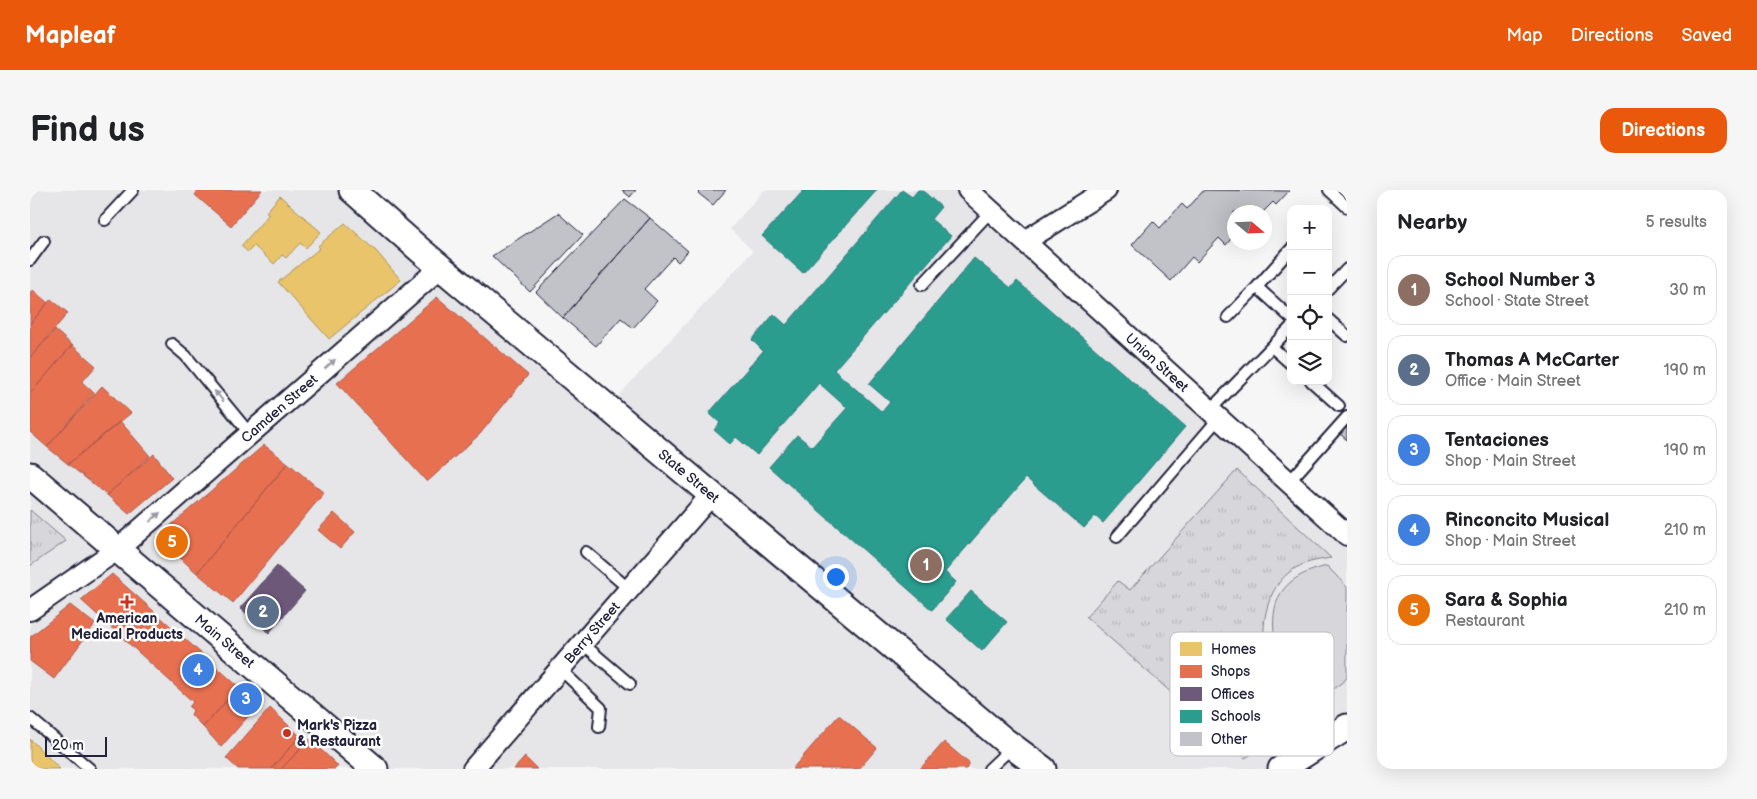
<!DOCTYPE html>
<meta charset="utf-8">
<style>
:root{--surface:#fff;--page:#f6f6f6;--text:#202124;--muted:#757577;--line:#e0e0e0;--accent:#ea580c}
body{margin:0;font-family:"Balsamiq Sans",sans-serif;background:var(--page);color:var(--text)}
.controls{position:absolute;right:15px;top:15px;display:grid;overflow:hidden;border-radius:10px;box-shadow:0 5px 20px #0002}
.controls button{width:45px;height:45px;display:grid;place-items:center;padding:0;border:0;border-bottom:1px solid var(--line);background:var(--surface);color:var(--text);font:25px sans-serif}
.compass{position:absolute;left:1197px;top:15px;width:45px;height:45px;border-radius:50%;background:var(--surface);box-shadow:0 5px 20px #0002;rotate:109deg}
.scale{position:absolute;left:15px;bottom:12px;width:62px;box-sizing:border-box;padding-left:5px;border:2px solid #22223b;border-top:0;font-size:14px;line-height:18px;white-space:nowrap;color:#22223b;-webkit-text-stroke:4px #fff;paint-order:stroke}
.you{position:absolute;left:805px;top:386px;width:18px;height:18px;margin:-12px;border:4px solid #fff;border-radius:50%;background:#1a73e8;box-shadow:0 0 0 8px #1a73e833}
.badge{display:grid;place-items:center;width:32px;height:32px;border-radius:50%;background:var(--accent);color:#fff;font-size:16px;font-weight:700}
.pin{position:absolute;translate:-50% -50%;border:2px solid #fff;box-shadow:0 1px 5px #0006}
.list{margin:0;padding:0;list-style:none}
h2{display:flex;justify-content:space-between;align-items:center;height:65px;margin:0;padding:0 20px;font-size:21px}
h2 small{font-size:16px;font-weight:400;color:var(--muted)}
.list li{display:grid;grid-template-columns:32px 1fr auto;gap:15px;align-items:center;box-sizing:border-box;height:70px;margin:0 10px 10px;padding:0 10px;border:1px solid var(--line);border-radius:15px}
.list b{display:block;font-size:19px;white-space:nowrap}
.list p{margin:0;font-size:16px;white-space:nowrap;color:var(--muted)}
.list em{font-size:16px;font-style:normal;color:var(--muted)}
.icon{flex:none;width:28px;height:28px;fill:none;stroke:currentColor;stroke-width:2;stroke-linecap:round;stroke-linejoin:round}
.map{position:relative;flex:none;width:1317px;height:579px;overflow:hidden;border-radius:15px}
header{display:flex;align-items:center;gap:30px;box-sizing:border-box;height:70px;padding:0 25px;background:var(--accent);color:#fff}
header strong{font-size:24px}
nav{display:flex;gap:28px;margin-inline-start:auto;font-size:18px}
.intro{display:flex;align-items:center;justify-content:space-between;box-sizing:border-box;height:120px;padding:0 30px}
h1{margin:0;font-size:35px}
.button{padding:12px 22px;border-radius:15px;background:var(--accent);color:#fff;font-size:18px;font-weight:700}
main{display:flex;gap:30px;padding:0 30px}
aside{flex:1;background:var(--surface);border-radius:15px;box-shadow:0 5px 20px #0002}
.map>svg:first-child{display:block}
</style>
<header>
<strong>Mapleaf</strong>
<nav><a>Map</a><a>Directions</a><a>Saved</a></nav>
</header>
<div class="intro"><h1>Find us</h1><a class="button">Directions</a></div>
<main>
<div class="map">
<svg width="1317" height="579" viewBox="0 0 1317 579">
<defs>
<pattern id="grass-tufts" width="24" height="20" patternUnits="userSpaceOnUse" patternTransform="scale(1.25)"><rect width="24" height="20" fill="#d7d7db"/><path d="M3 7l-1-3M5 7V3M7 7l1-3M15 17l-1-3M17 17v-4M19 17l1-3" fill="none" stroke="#b8b8bd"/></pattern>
</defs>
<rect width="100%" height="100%" fill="#f6f6f7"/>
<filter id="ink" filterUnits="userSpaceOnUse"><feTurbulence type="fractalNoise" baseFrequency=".02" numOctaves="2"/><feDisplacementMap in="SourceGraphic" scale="10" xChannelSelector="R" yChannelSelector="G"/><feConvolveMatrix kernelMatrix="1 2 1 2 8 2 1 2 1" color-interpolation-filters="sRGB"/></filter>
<g filter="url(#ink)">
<path fill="#e6e6e9" d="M0 0H322L578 217 723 61 700 39 734 0H938L1317 345V537L1251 579H1013L976 563 987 579H0Z"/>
<path fill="url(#grass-tufts)" stroke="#7c7c8b" d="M1207 280 1301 368C1288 370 1273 372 1261 381 1226 406 1225 473 1258 500 1268 509 1288 512 1301 517L1215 568 1056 427 1088 391 1100 400Z
M0 320 36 351 0 376Z"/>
<path fill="#d7d7db" stroke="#7c7c8b" d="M1297 376 1317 397V488L1298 504C1286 504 1275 502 1265 494 1245 476 1236 426 1251 403 1261 387 1280 380 1297 376Z"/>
<path fill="#e9c46a" stroke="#ad935c" d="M250 6 291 42 276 58 270 53 256 68 252 65 244 74 224 56 218 62 211 56 239 24 236 22Z
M315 33 346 61 371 90 299 149 248 92 290 58 288 56Z
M0 549 30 579H0Z"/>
<path fill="#e76f51" stroke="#ac584a" d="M169 0H232L201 36 165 5Z
M3 100 18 113 0 134V102Z
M407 107 498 185 450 244 397 292 307 193Z
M21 109 38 123 0 168V134Z
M25 140 42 155 0 204V168Z
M42 155 66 176 52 192 64 203 17 257 0 242V204Z
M72 196 101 223 38 274 17 257Z
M90 231 120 266 77 305 38 274Z
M234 255 258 273 167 383 131 351 132 343Z
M124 264 142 288 99 324 77 305Z
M258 273 294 303 203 413 167 383Z
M304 323 325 342 310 359 288 340Z
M82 384 209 497 173 537 161 525 163 520 159 517 163 512 51 410Z
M40 415 65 434 24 489 0 471V447Z
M209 497 230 513 191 557 173 537Z
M240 518 270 546 241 579H208L196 568Z
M809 525 847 558 829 579H762Z
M270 546 278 552 251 579H241Z
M280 549 308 576 305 579H251Z
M914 552 940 574 936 579H890Z
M495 567 507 579H484Z"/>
<path fill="#6d597a" stroke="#564867" d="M247 376 275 401 239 443 210 418Z"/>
<path fill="#2a9d8f" stroke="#287876" d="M774 0H847L773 83 732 46Z
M872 0 882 7 888 0H892L911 17 901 29 921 46 804 180 852 222 860 212 839 194 944 68 981 98 987 91 1155 237 1073 333 1065 326 1054 338 996 288 915 382 926 392 902 420 739 277 767 245 782 257 817 218 789 193 727 265 706 247 700 254 684 240 690 233 679 223 733 161 722 150 744 124 756 135Z
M941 401 977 432 952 461 916 429Z"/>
<path fill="#c2c2c9" stroke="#22223b" d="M592 0H606L600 7Z
M671 0H696L683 15 668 3Z
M1174 0 1259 1 1246 15 1243 12 1233 22H1204V45L1196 55 1189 48 1167 72 1162 67 1141 91 1102 55 1123 31 1130 38 1152 14 1157 19Z
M595 9 620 28 533 128 506 102Z
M528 23 553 45 500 102 462 66Z
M620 28 658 61 648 72 643 67 614 99 627 111 603 138 591 128 566 156 533 128Z
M1317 234V250L1309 243Z"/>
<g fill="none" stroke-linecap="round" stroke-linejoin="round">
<defs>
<path id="service" d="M1299 0 1317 17
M75 30 103 0
M1261 59 1227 97 1261 128
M0 70 14 51
M892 95 961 21
M1298 99 1317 79
M1198 127 1227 97
M1298 129 1317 146
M142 154 156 166 220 244
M1242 157 1261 174
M1281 191 1309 216
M1180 220 1261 137
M1259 292 1317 227
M1087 347 1189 228
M556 362 599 399
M552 453 600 494
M530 479 571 518 569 537
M0 528 60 579
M959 579 976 563"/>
<g id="minor">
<path id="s1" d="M938 0 1317 345"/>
<path d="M995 51 1076 0"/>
<path id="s2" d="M0 420 88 359 411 77"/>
<path id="s3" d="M443 579 682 304"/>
</g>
<g id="tertiary">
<path id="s4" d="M322 0 390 60 975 551 1013 579"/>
<path id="s5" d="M0 285 345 579"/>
<path d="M1251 579 1317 537"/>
</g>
</defs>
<use href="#service" stroke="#22223b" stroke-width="14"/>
<use href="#minor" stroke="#22223b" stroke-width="24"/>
<use href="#tertiary" stroke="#22223b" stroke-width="29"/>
<use href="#service" stroke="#fff" stroke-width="10"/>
<use href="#minor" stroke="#fff" stroke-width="20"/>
<use href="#tertiary" stroke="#fff" stroke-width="25"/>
</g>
<defs><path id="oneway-solid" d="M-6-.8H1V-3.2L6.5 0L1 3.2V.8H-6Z" transform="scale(1.25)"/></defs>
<g fill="#9c9ca7">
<use href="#oneway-solid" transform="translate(300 174) rotate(-41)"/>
<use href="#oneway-solid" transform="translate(189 206) rotate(-130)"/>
<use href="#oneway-solid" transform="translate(125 327) rotate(-41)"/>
</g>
</g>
<g fill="#c8321e" stroke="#fff" stroke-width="2">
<path d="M94.5 404.5h5v5h5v5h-5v5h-5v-5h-5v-5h5z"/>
<circle cx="257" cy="543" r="5"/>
</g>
<g text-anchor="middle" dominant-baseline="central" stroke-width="5" stroke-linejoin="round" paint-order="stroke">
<g font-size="14" fill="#22223b" stroke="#fff">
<text stroke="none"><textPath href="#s1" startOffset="256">Union Street</textPath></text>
<text stroke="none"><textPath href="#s2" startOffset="321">Camden Street</textPath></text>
<text stroke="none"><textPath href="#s4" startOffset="442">State Street</textPath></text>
<text stroke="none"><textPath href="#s3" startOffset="181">Berry Street</textPath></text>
<text stroke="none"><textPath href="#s5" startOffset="256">Main Street</textPath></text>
</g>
<g font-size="14" font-weight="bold" fill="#22223b" stroke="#fff">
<text x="97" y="428">American<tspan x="97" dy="16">Medical Products</tspan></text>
<text x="267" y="535" text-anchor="start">Mark's Pizza<tspan x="267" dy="16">&amp; Restaurant</tspan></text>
</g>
</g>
<rect x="1140" y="442" width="164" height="124" rx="8" fill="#fff" stroke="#bdbdc4" stroke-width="1"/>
<rect x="1150" y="452" width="22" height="14" fill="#e9c46a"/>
<rect x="1150" y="475" width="22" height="13" fill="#e76f51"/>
<rect x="1150" y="497" width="22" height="14" fill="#6d597a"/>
<rect x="1150" y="520" width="22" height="13" fill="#2a9d8f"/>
<rect x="1150" y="542" width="22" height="14" fill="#c2c2c9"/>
<g font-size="14" fill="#22223b">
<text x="1181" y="464">Homes</text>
<text x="1181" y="486">Shops</text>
<text x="1181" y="509">Offices</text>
<text x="1181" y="531">Schools</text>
<text x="1181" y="554">Other</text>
</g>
</svg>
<div class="controls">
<button>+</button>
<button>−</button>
<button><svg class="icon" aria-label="locate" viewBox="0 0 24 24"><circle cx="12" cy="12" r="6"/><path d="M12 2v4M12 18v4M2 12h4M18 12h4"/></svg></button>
<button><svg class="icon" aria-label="layers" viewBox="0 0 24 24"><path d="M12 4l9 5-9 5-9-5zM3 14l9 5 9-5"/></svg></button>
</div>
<svg class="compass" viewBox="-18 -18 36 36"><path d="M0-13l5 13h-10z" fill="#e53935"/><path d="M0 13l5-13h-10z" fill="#757577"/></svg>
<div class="scale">20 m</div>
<div class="you"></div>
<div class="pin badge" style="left:896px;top:375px;background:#8d6e63">1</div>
<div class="pin badge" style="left:233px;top:422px;background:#5c6f8a">2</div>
<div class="pin badge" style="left:216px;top:509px;background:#3f7fe0">3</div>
<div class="pin badge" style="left:168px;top:480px;background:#3f7fe0">4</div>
<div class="pin badge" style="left:142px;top:352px;background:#e8710a">5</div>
</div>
<aside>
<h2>Nearby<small>5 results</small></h2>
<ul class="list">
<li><span class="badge" style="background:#8d6e63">1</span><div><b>School Number 3</b><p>School · State Street</p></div><em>30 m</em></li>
<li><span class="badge" style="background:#5c6f8a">2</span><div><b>Thomas A McCarter</b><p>Office · Main Street</p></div><em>190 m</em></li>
<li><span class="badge" style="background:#3f7fe0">3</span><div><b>Tentaciones</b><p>Shop · Main Street</p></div><em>190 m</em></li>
<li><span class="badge" style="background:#3f7fe0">4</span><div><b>Rinconcito Musical</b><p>Shop · Main Street</p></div><em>210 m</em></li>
<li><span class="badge" style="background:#e8710a">5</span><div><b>Sara &amp; Sophia</b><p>Restaurant</p></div><em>210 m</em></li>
</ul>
</aside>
</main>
